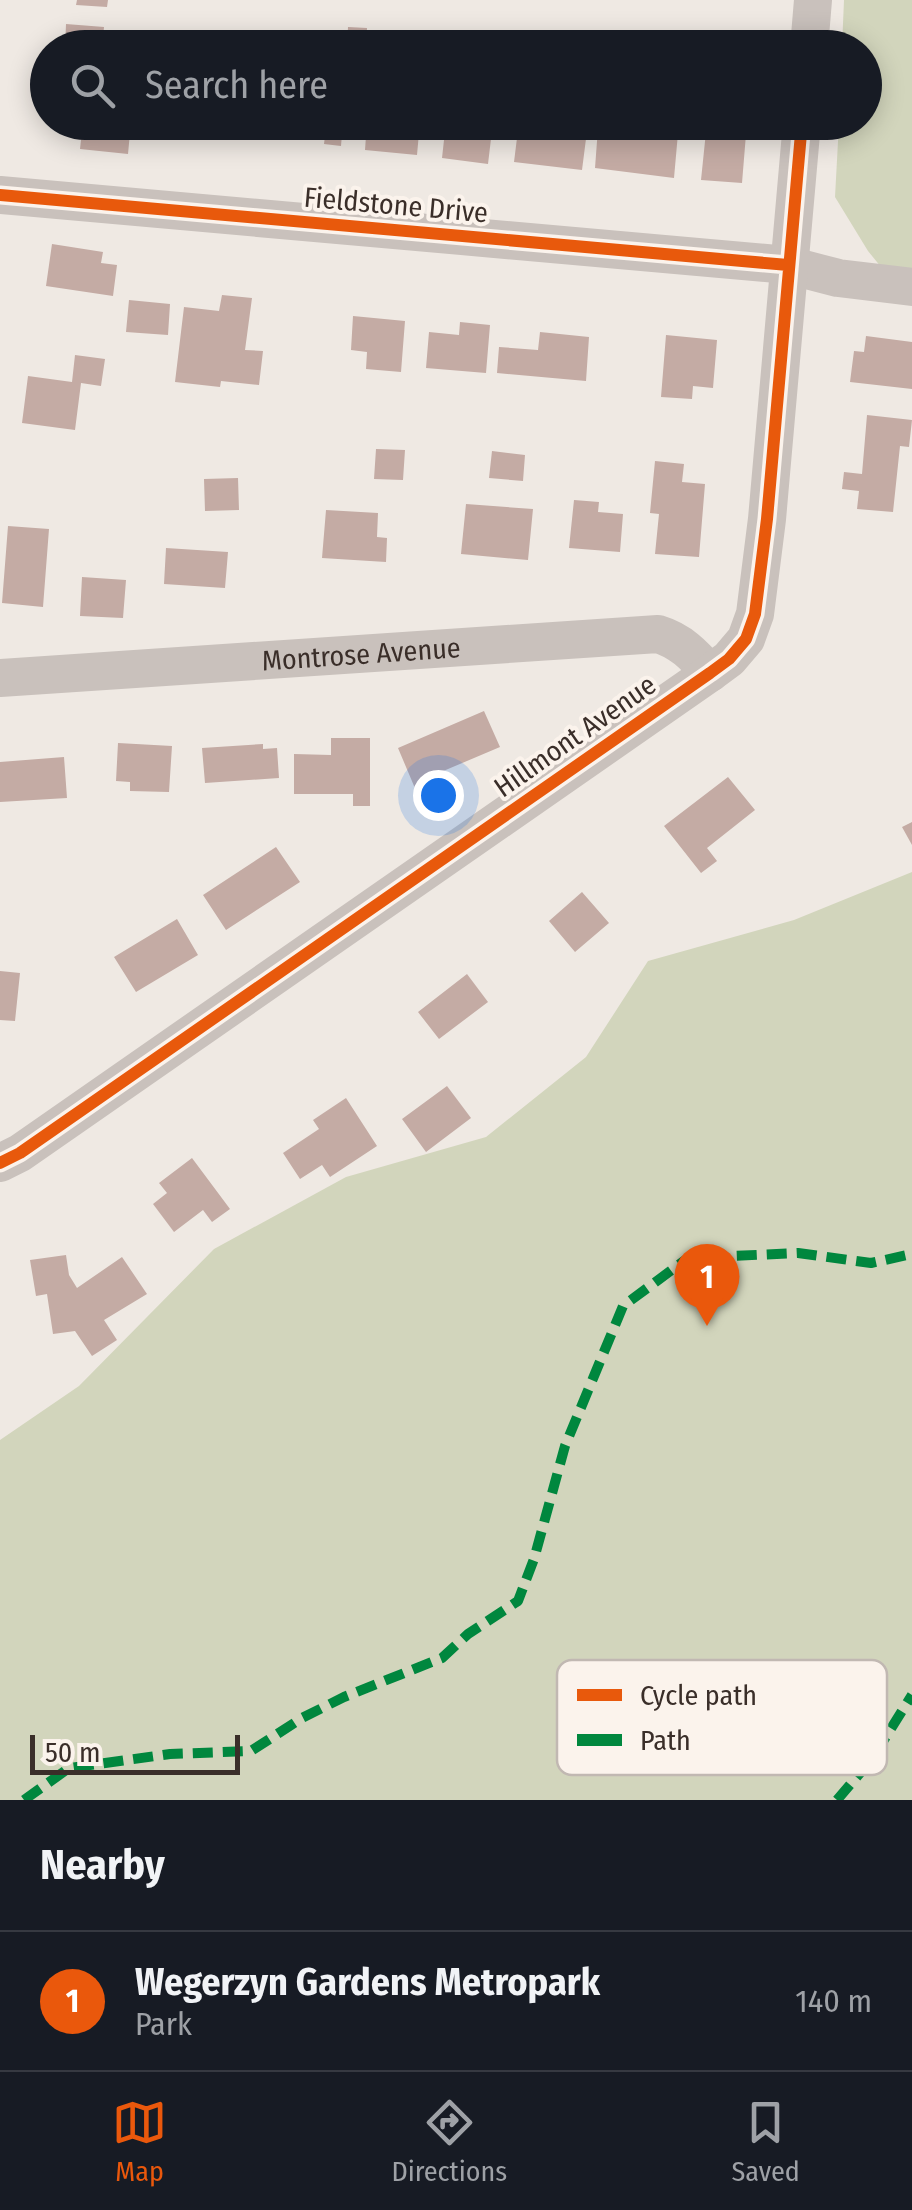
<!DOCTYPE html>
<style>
:root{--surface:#171b24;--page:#242831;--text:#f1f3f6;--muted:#9ea1a6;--line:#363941;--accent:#ea580c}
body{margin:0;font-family:"Fira Sans Condensed",sans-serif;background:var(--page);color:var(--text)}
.scale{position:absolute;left:30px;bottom:25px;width:210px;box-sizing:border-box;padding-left:10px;border:5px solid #3a2e29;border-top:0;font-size:28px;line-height:35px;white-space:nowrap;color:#3a2e29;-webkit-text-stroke:8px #fbf3ec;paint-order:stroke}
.you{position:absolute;left:438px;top:795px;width:35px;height:35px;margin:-25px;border:8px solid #fff;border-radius:50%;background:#1a73e8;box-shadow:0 0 0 15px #1a73e833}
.badge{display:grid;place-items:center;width:65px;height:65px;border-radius:50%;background:var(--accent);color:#fff;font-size:32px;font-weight:700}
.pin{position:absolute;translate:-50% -82px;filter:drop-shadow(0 2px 5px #0008)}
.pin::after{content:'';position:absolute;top:52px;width:35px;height:30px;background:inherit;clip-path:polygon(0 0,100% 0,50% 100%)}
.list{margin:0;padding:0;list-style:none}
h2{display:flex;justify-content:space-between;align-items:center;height:130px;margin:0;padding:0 40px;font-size:42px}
h2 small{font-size:32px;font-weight:400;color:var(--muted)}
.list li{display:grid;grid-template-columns:65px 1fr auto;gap:30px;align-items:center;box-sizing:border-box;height:140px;padding:0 40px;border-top:2px solid var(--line)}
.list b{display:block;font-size:38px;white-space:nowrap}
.list p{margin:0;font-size:32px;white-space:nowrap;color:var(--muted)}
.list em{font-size:32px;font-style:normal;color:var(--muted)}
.icon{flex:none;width:55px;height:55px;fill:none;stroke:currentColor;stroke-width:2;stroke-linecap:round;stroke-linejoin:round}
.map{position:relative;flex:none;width:912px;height:1800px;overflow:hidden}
.search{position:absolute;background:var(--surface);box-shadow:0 5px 25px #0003;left:30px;right:30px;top:30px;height:110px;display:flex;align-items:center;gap:25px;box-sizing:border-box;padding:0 35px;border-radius:55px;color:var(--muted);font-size:38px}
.sheet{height:270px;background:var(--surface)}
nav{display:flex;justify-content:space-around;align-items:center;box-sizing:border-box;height:140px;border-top:2px solid var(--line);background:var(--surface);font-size:28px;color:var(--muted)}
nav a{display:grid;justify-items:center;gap:5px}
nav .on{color:var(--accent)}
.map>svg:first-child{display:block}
</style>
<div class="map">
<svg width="912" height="1800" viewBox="0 0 912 1800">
<rect width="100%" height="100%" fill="#efe9e3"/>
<path fill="#d2d5bc" d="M844 0H912V305L868 251 835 197 839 123 864 122V48L842 47Z
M912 872V1800H0V1440L79 1386 214 1249 346 1177 486 1137 586 1057 648 961 794 920Z"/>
<path fill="#c4aba4" d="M77 0H108L107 7 76 5Z
M66 24 104 27 102 48H65Z
M348 27 367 28 366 48H347Z
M238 31 275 35 274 48 236 46Z
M416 33 442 35 441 48H414Z
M83 122H131L128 154 80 149Z
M135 122H172L171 136 135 134Z
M211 122H269L267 139 210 134Z
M295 122H343L341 146 324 144 325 136 295 133Z
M367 122H420L417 155 365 150Z
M446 122H493L488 164 442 158Z
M519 122H572L571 129 587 131 582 170 514 162Z
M663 122H679L674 178 595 168 598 128 662 134Z
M707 122H747L742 183 701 180Z
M52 244 103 252 101 263 117 265 113 296 46 286Z
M222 295 252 298 245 350 263 351 259 385 221 381 220 387 175 382 184 307 219 311Z
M129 300 170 304 168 335 126 332Z
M353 316 405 321 401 372 366 369 367 352 351 350Z
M460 322 490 325 486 373 426 368 429 332 459 335Z
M540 332 589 337 586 381 497 373 499 347 538 350Z
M666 335 717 340 713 388 693 386 692 399 661 397Z
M866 336 912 342V389L850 382 854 351 864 352Z
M75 355 105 359 101 386 81 383 75 430 22 423 28 376 72 382Z
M867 415 912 420 909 447 900 446 893 512 857 509 859 491 842 489 844 472 862 474Z
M376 449 405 450 403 480 374 479Z
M492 451 525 455 523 481 489 478Z
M655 461 684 464 682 482 705 484 699 557 655 554 659 514 650 513Z
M238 478 239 510 205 511 204 479Z
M574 500 599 502 598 512 623 514 620 552 569 548Z
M466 504 533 509 528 560 461 554Z
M326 510 378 513 377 537 387 538 386 562 322 558Z
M8 526 49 529 43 607 2 603Z
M166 548 228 552 225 588 164 584Z
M82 577 126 580 123 618 80 616Z
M484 711 500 747 441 772 445 782 417 793 398 748Z
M331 738H370V806H353V794H294V754L331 755Z
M118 743 172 746 169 792 130 791V782L116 781Z
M263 744V749L277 748 279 778 205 783 202 748Z
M64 757 67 798 0 802V762Z
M728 777 755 810 707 848 717 861 701 873 664 826Z
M912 822V845L902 827Z
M276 847 300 882 226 930 203 895Z
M582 892 609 923 575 952 549 921Z
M177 919 198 955 136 992 114 957Z
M0 971 20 973 15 1021 0 1020Z
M467 974 488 1002 439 1039 418 1012Z
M447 1086 471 1118 426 1152 402 1119Z
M346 1098 377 1146 330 1177 322 1165 300 1179 283 1153 319 1129 313 1120Z
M192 1158 230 1209 212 1222 203 1210 174 1232 153 1204 167 1193 159 1183Z
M66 1255 69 1275 77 1288 122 1257 147 1294 104 1320 117 1340 92 1356 75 1331 53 1334 47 1294 36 1296 30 1260Z"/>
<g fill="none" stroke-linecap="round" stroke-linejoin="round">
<g stroke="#c9c1bc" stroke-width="38">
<path d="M809 48 813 0"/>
<path d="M0 195 788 265 838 278 912 287"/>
<path id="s1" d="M0 678 658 634C681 641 694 655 710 673"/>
<path d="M0 1163 20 1153 710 673 729 659 746 639 755 614 767 519 802 122"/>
</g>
<path stroke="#00873e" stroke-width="10" stroke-dasharray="20 10" stroke-linecap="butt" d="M24 1800 69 1768 170 1754 251 1751 302 1718 344 1697 442 1658 468 1634 518 1601 534 1559 565 1446 623 1306 688 1258 798 1253 871 1263 912 1254
M837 1800 872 1759 912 1695"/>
<defs>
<path id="cycleway" d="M0 195 788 265
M0 1163 20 1153 710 673 729 659 746 639 755 614 767 519 802 122"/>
</defs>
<use href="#cycleway" stroke="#fbf3ec" stroke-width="19"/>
<use href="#cycleway" stroke="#e8590c" stroke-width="12"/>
</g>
<g text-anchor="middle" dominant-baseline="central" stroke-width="8" stroke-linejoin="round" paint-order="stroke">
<g font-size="28" fill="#3a2e29" stroke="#fbf3ec">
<text transform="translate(396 205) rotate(5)">Fieldstone Drive</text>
<text stroke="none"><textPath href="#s1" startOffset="362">Montrose Avenue</textPath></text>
<text transform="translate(575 736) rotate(-35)">Hillmont Avenue</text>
</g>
</g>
<rect x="557" y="1660" width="330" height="115" rx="15" fill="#fbf3ec" stroke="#c1b8b2" stroke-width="2.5"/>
<rect x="577" y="1689" width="45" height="12" fill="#e8590c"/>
<rect x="577" y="1734" width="45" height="12" fill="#00873e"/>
<g font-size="28" fill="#3a2e29">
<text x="640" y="1705">Cycle path</text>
<text x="640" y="1750">Path</text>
</g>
</svg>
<div class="scale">50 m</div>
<div class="you"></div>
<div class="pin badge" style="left:707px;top:1326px">1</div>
<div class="search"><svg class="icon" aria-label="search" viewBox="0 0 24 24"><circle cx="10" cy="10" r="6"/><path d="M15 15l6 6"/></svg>Search here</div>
</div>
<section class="sheet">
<h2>Nearby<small></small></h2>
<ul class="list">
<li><span class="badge">1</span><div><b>Wegerzyn Gardens Metropark</b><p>Park</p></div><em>140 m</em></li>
</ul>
</section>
<nav>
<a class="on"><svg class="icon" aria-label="map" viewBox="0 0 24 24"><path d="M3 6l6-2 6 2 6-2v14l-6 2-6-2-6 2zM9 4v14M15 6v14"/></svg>Map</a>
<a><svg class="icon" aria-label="directions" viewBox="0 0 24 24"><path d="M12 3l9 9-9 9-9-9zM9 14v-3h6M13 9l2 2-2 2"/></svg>Directions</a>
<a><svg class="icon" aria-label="saved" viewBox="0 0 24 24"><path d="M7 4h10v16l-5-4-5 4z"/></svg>Saved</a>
</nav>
